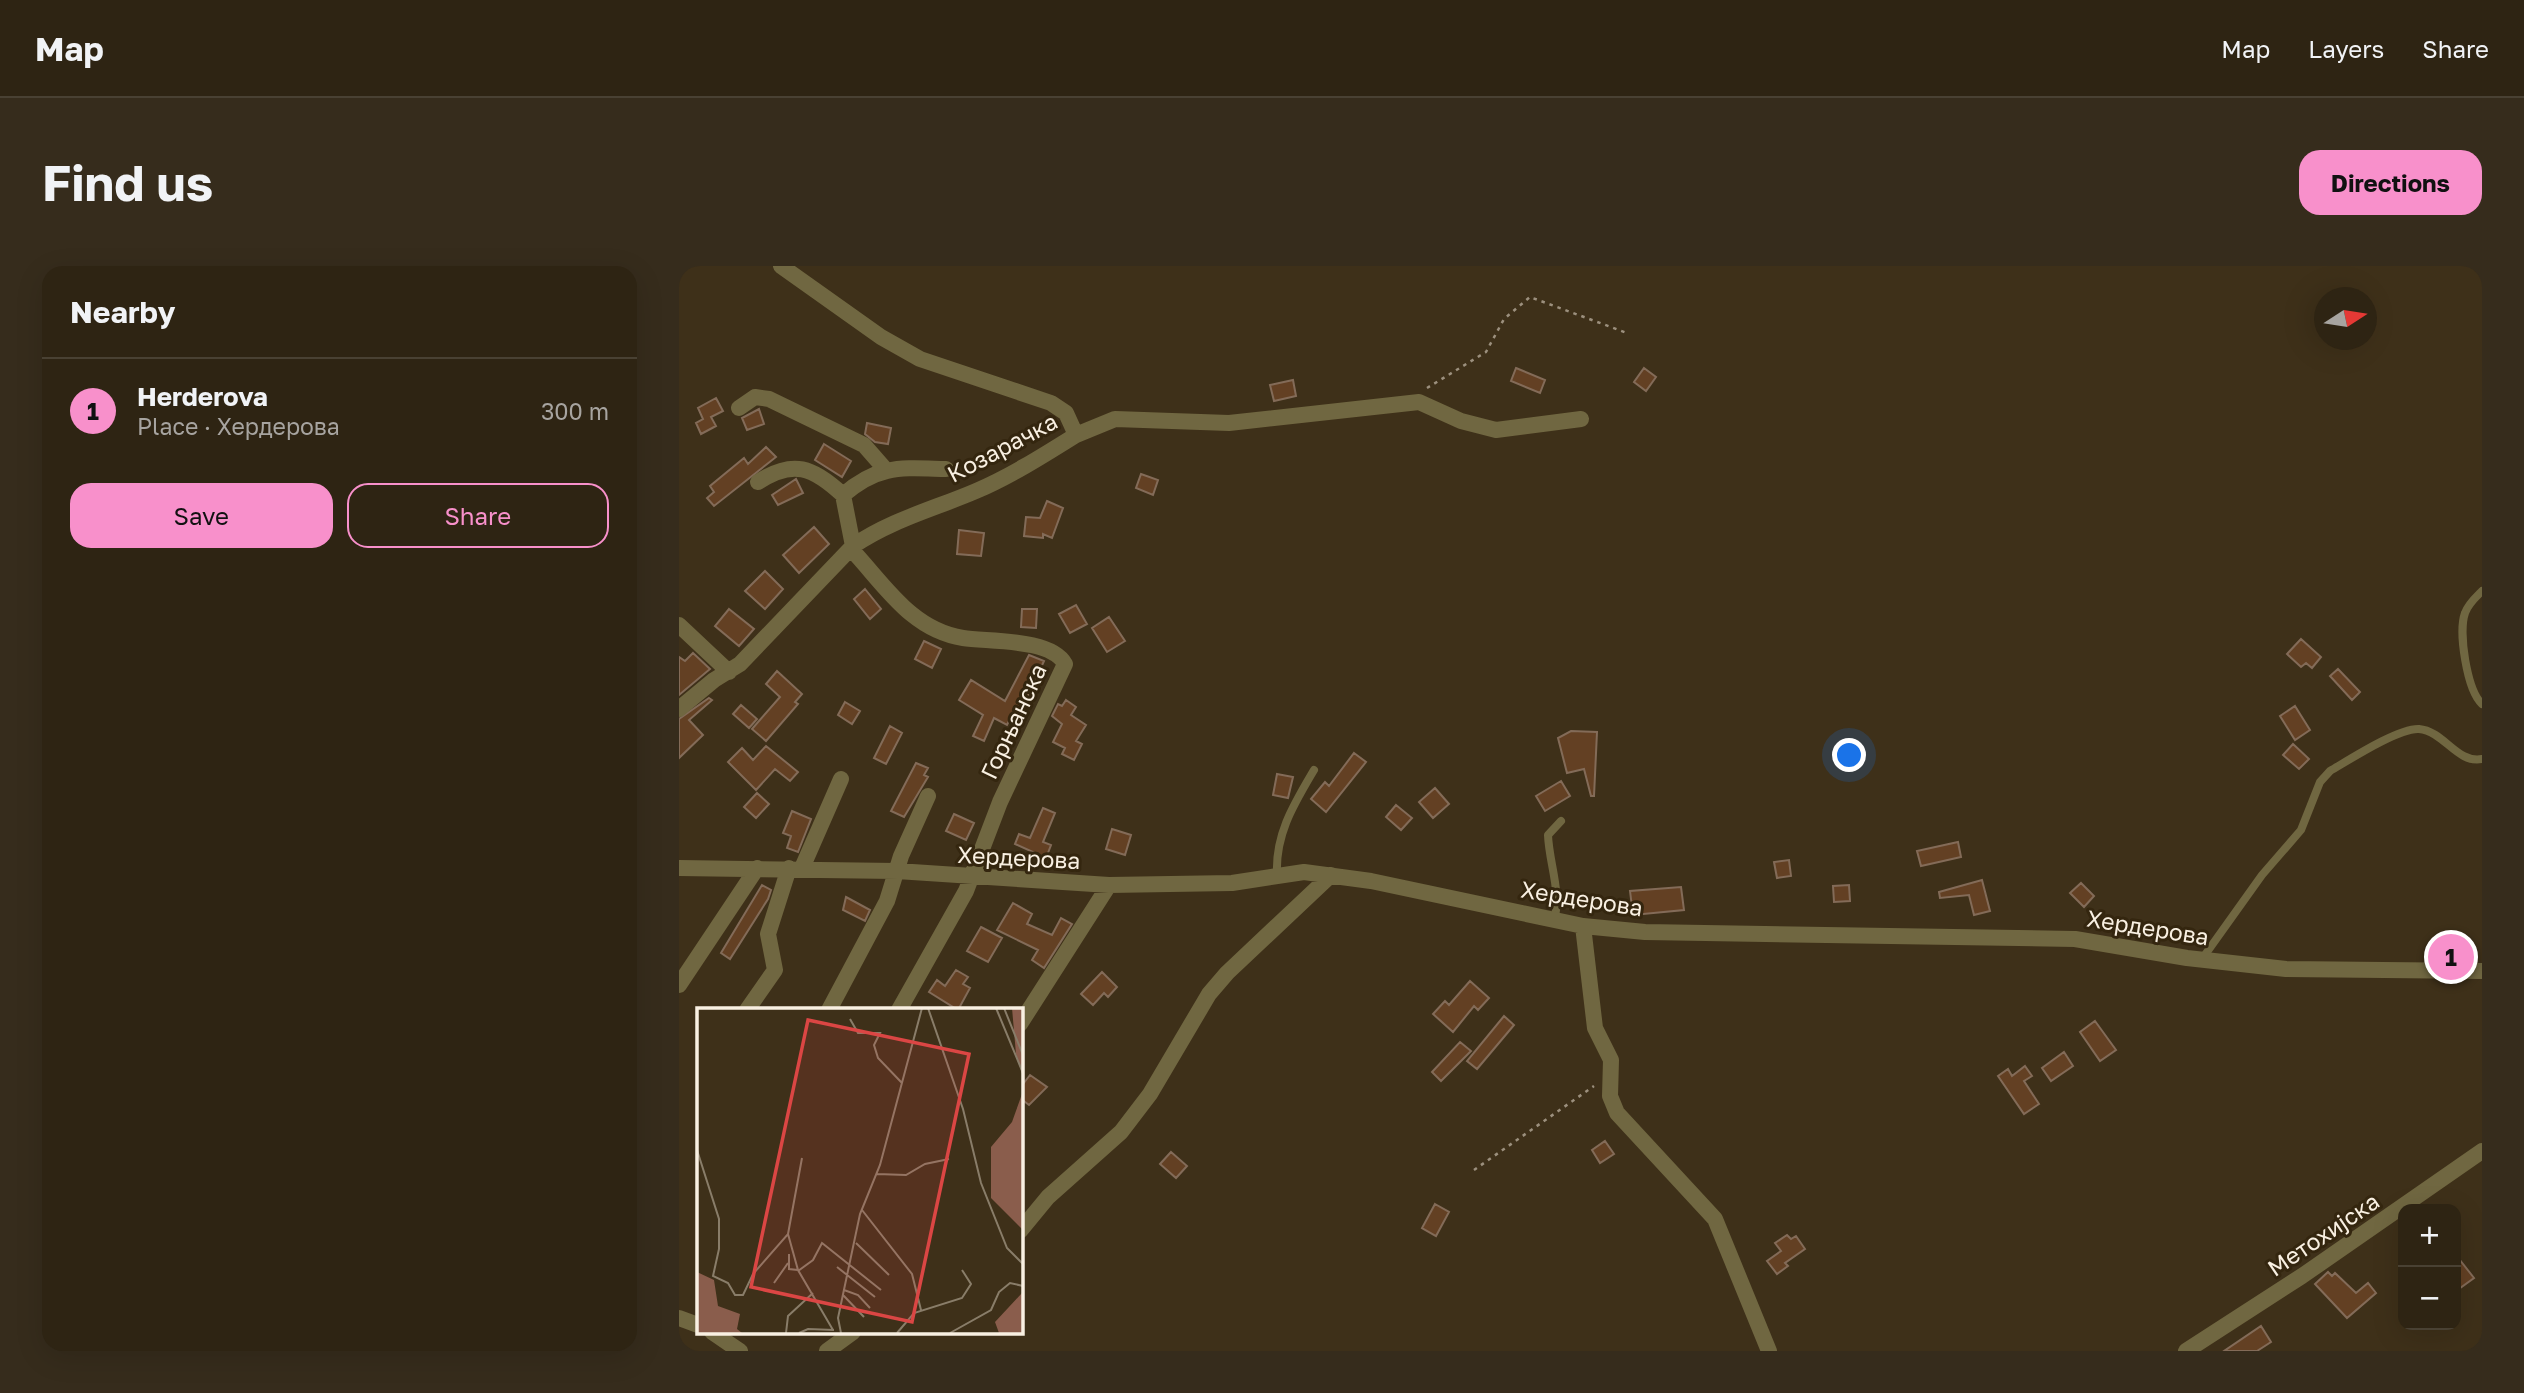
<!DOCTYPE html>
<meta charset="utf-8">
<style>
:root{--surface:#2e2413;--page:#362c1c;--text:#f1f3f6;--muted:#a7a4a0;--line:#494133;--accent:#f890cb}
body{margin:0;font-family:"Golos Text",sans-serif;background:var(--page);color:var(--text)}
.controls{position:absolute;right:21px;bottom:21px;display:grid;overflow:hidden;border-radius:14px;box-shadow:0 7px 28px #0002}
.controls button{width:63px;height:63px;display:grid;place-items:center;padding:0;border:0;border-bottom:2px solid var(--line);background:var(--surface);color:var(--text);font:35px sans-serif}
.compass{position:absolute;left:1635px;top:21px;width:63px;height:63px;border-radius:50%;background:var(--surface);box-shadow:0 7px 28px #0002;rotate:78deg}
.you{position:absolute;left:1171px;top:490px;width:24px;height:24px;margin:-18px;border:5px solid #fff;border-radius:50%;background:#1a73e8;box-shadow:0 0 0 10px #1a73e833}
.badge{display:grid;place-items:center;width:46px;height:46px;border-radius:50%;background:var(--accent);color:#111;font-size:23px;font-weight:700}
.pin{position:absolute;translate:-50% -50%;border:4px solid #fff;box-shadow:0 2px 7px #0006}
.list{margin:0;padding:0;list-style:none}
h2{display:flex;justify-content:space-between;align-items:center;height:91px;margin:0;padding:0 28px;font-size:30px}
h2 small{font-size:23px;font-weight:400;color:var(--muted)}
.list li{display:grid;grid-template-columns:46px 1fr auto;gap:21px;align-items:center;box-sizing:border-box;height:105px;padding:0 28px;border-top:2px solid var(--line)}
.list b{display:block;font-size:26px;white-space:nowrap}
.list p{margin:0;font-size:23px;white-space:nowrap;color:var(--muted)}
.list em{font-size:23px;font-style:normal;color:var(--muted)}
.actions{display:flex;gap:14px;padding:21px 28px}
.actions a{flex:1;padding:16px 0;border:2px solid var(--accent);border-radius:21px;text-align:center;font-size:24px;color:var(--accent)}
.actions .main{background:var(--accent);color:#111}
.map{position:relative;flex:none;width:1803px;height:1085px;overflow:hidden;border-radius:21px}
header{display:flex;align-items:center;gap:42px;box-sizing:border-box;height:98px;padding:0 35px;background:var(--surface);border-bottom:2px solid var(--line)}
header strong{font-size:33px}
nav{display:flex;gap:38px;margin-inline-start:auto;font-size:24px}
.intro{display:flex;align-items:center;justify-content:space-between;box-sizing:border-box;height:168px;padding:0 42px}
h1{margin:0;font-size:49px}
.button{padding:18px 32px;border-radius:21px;background:var(--accent);color:#111;font-size:24px;font-weight:700}
main{display:flex;gap:42px;padding:0 42px}
aside{flex:1;background:var(--surface);border-radius:21px;box-shadow:0 7px 28px #0002}
.map>svg:first-child{display:block}
</style>
<header>
<strong>Map</strong>
<nav><a>Map</a><a>Layers</a><a>Share</a></nav>
</header>
<div class="intro"><h1>Find us</h1><a class="button">Directions</a></div>
<main>
<aside>
<h2>Nearby<small></small></h2>
<ul class="list">
<li><span class="badge">1</span><div><b>Herderova</b><p>Place · Хердерова</p></div><em>300 m</em></li>
</ul>
<div class="actions"><a class="main">Save</a><a>Share</a></div>
</aside>
<div class="map">
<svg width="1803" height="1085" viewBox="0 0 1803 1085">
<rect width="100%" height="100%" fill="#3e3019"/>
<path fill="#634023" stroke="#836b58" stroke-width="2" d="M837 102 866 114 861 127 832 115Z
M965 102 977 111 967 125 955 116Z
M614 114 617 130 595 135 591 119Z
M37 132 44 145 32 151 37 160 22 168 17 157 24 153 19 142Z
M80 143 85 158 68 164 63 152Z
M188 157 212 162 209 178 196 176 186 168Z
M145 178 172 195 163 211 136 194Z
M87 181 97 191 35 240 28 232 35 226 31 220 65 192 69 198Z
M462 208 479 214 474 229 457 222Z
M117 213 124 227 99 239 93 229Z
M368 235 384 242 373 272 364 268V272L345 270 347 251 361 252Z
M135 261 150 278 120 307 104 289Z
M280 264 305 267 302 290 278 288Z
M86 305 104 323 86 343 66 325Z
M186 323 202 343 191 353 175 333Z
M397 339 408 358 391 367 380 348Z
M50 343 75 363 60 380 36 360Z
M343 343H358L357 362 342 361Z
M430 351 446 375 428 386 413 362Z
M1622 373 1642 391 1633 402 1627 397 1622 401 1608 388Z
M245 375 262 383 253 402 236 393Z
M14 387 31 403 0 429V391L6 395Z
M350 389 365 395 342 445 336 443 328 459 315 452 305 475 294 470 304 449 280 434 292 414 326 435Z
M1659 403 1681 426 1673 434 1651 410Z
M98 405 123 428 116 436 119 438 87 475 73 463 101 431 87 418Z
M30 432 33 434 10 454 24 469 0 492V453Z
M387 434 397 441 392 449 407 459 397 475 403 478 395 494 383 488 386 482 374 476 383 458 373 450 379 438 383 440Z
M166 436 181 445 173 458 159 449Z
M62 439 78 453 70 462 54 448Z
M1616 440 1631 464 1616 474 1601 450Z
M211 460 223 467 207 498 195 492Z
M892 465 918 466 915 530H912L905 503 888 507 879 472Z
M1614 478 1630 493 1620 503 1604 489Z
M87 480 119 506 111 515 96 503 77 524 49 496 63 482 74 494Z
M675 487 687 496 647 546 632 533 646 516 650 520Z
M237 497 249 502 245 509 249 511 225 551 212 545Z
M598 508 614 511 609 532 594 529Z
M882 515 891 530 866 545 857 530Z
M756 522 770 538 754 552 740 536Z
M78 527 90 538 77 552 65 541Z
M717 539 733 552 722 564 707 551Z
M364 542 376 547 364 576 372 579 367 592 336 578 340 568 351 572Z
M113 545 132 553 119 586 108 582 112 570 104 567Z
M275 548 295 557 287 574 267 565Z
M433 563 452 569 446 589 427 583Z
M1279 576 1282 591 1242 600 1238 585Z
M1110 594 1112 610 1098 612 1095 596Z
M1303 614 1311 645 1295 649 1290 629 1261 632 1260 626Z
M1402 617 1415 630 1405 641 1391 627Z
M83 619 92 624 89 633 51 693 42 687Z
M1170 619 1171 635 1155 636 1154 620Z
M1002 621 1005 644 954 649 951 625Z
M167 631 191 644 186 655 164 644Z
M334 637 353 648 348 658 373 669 382 652 393 658 365 702 353 694 359 684 318 664Z
M302 661 323 672 309 696 288 685Z
M277 704 289 711 284 718 291 722 279 744 250 726 258 714 266 720Z
M423 706 438 721 429 731 425 727 414 739 402 728Z
M791 715 810 732 799 744 795 740 774 766 754 748 766 735 770 739Z
M825 750 835 759 798 803 788 795Z
M1416 755 1437 784 1421 795 1401 766Z
M781 776 792 785 762 815 753 806Z
M1385 786 1394 800 1372 815 1363 802Z
M1346 800 1353 810 1345 815 1360 838 1345 848 1319 810 1329 803 1333 810Z
M351 809 368 821 350 839 341 832V822Z
M926 875 935 888 921 897 913 884Z
M492 886 508 900 497 912 481 898Z
M756 938 770 946 757 970 743 962Z
M1108 969 1112 973 1117 970 1126 983 1106 997 1109 1000 1098 1008 1088 995 1102 985 1096 977Z
M1777 989 1795 1012 1777 1025Z
M1649 1006 1653 1010 1656 1007 1677 1027 1689 1017 1697 1027 1668 1052 1636 1018Z
M1582 1060 1592 1076 1578 1085H1545Z"/>
<g fill="none" stroke-linecap="round" stroke-linejoin="round">
<path stroke="#9c907e" stroke-width="2.5" stroke-dasharray="3.5 5" stroke-linecap="butt" d="M748 122 807 86 825 53 851 31 948 67
M795 904 915 820"/>
<path stroke="#706741" stroke-width="8" d="M1803 325C1797 331 1789 338 1786 347 1779 366 1788 424 1803 438
M598 609C596 568 615 538 635 504
M875 654C883 627 870 597 869 569L882 555
M1523 693 1583 609 1622 564 1641 516 1651 505C1670 494 1719 462 1740 463 1765 465 1778 498 1803 493"/>
<path stroke="#706741" stroke-width="16" d="M60 142 76 131 90 133 185 179 206 203
M397 169 436 153 550 157 740 136 782 155 817 164 902 153
M79 216C114 193 134 201 164 229
M174 280 164 229C200 198 223 202 267 203
M172 283C205 318 232 364 284 372 309 376 372 372 386 398L321 536 287 625 220 744
M0 359 50 406
M0 443 35 414 61 398 174 280C212 254 255 243 297 225 332 210 365 189 397 169L387 147 372 137 241 93 202 71 102 0
M0 602 218 605 430 619 553 617 625 606 692 615 904 660 966 666 1396 673 1508 692 1607 703 1803 705
M123 602 162 513
M904 660 916 762 932 794 931 830 938 847 1036 953 1090 1085
M0 719 78 602
M68 744 96 704 89 668 110 602
M150 744 208 635 222 590 249 530
M341 758 430 619
M341 965 369 931 442 866 471 828 530 728 548 707 652 609
M0 1052 19 1059
M33 1066 61 1085
M148 1085 174 1066
M1507 1085 1623 1010 1803 885"/>
</g>
<g text-anchor="middle" dominant-baseline="central" stroke-width="6" stroke-linejoin="round" paint-order="stroke">
<g font-size="23" fill="#f9f0e2" stroke="#34260f">
<text transform="translate(323 181) rotate(-28)">Козарачка</text>
<text transform="translate(334 455) rotate(-65)">Горњанска</text>
<text transform="translate(340 591) rotate(3)">Хердерова</text>
<text transform="translate(903 632) rotate(9)">Хердерова</text>
<text transform="translate(1469 661) rotate(9)">Хердерова</text>
<text transform="translate(1644 968) rotate(-34)">Метохијска</text>
</g>
</g>
<g transform="translate(18 742)">
<rect width="326" height="326" fill="#3e3019"/>
<path d="M315 0H325V66L319 46ZM325 86V221L294 190V139L315 114ZM0 264 17 272 21 298 43 306 40 321 45 325H0ZM325 285V325H302L298 314Z" fill="#8a5d4c"/>
<path fill="none" stroke="#897d69" stroke-width="2" d="M231 0 266 101 284 175 310 240 326 256M299 0 326 65M307 0 326 47M153 11 161 25H183L177 37 181 50 205 75M0 142 22 211V241L16 268 31 275 38 287H46L56 266 91 226 101 262 136 322M180 166 209 167 228 156 252 151M165 202 215 266 224 302M91 226 105 150M159 235 192 267M92 246V261L101 262M140 259 178 289M101 263 116 252 125 235 184 282M77 275 91 255M147 282 161 287 173 300M146 287 167 309M89 325 91 308 116 285M102 325 111 321 137 322M144 325 141 310 163 206 183 157 225 0M200 325 217 305 265 290 274 276 265 262M253 325 294 302 302 284 313 275 326 278"/>
<path fill="#db4644" fill-opacity="0.15" stroke="#db4644" stroke-width="3.5" d="M111 12 272 46 215 314 54 279Z"/>
<rect width="326" height="326" fill="none" stroke="#f9f0e2" stroke-width="3.5"/>
</g>
</svg>
<div class="controls">
<button>+</button>
<button>−</button>
</div>
<svg class="compass" viewBox="-18 -18 36 36"><path d="M0-13l5 13h-10z" fill="#e53935"/><path d="M0 13l5-13h-10z" fill="#a7a4a0"/></svg>
<div class="you"></div>
<div class="pin badge" style="left:1772px;top:691px">1</div>
</div>
</main>
